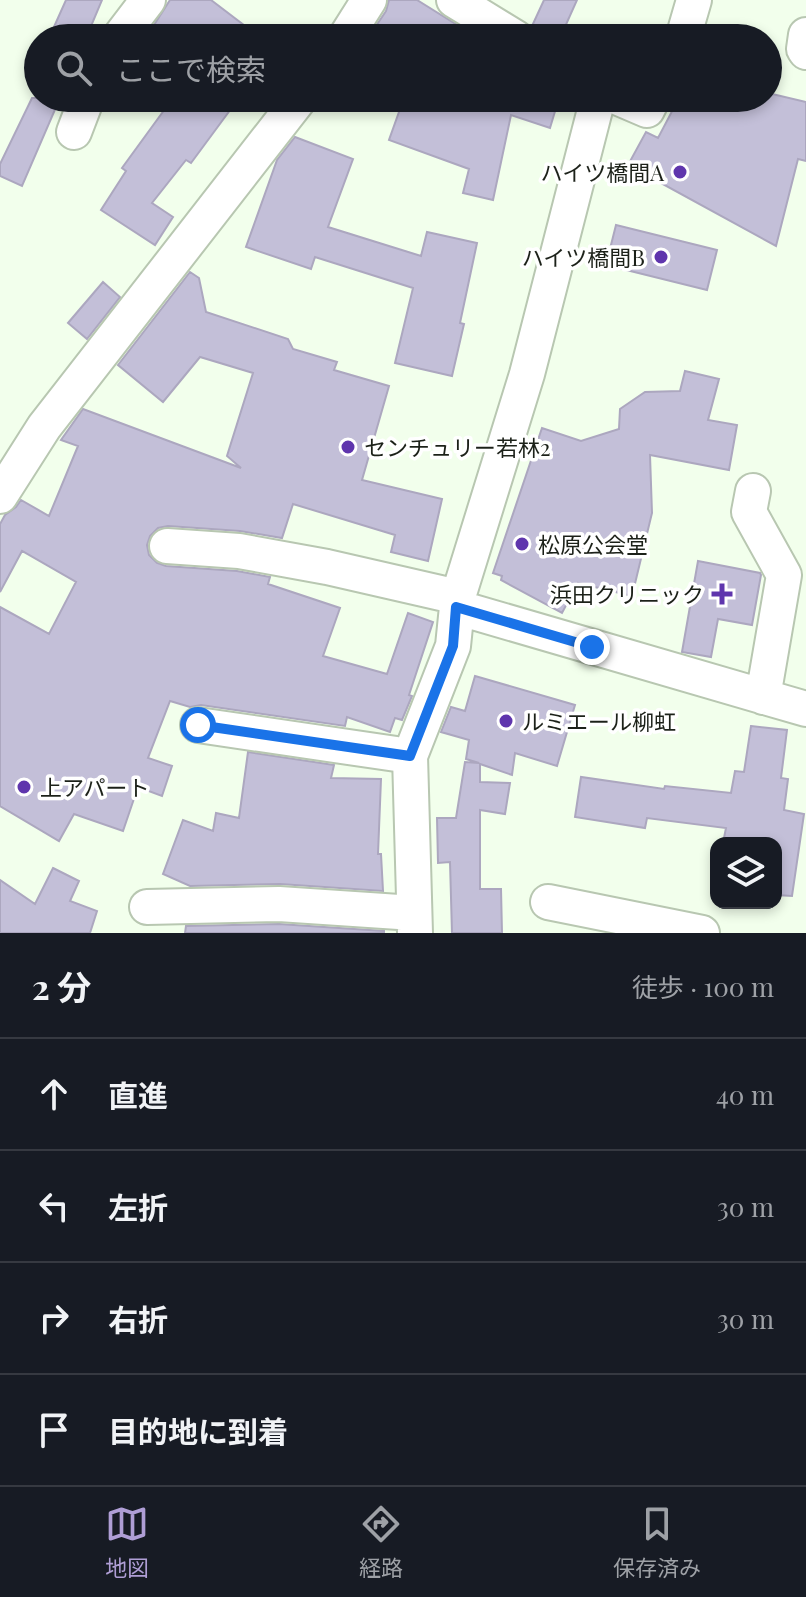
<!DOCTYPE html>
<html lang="ja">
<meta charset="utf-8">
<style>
:root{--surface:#171b24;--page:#20242c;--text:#f1f3f6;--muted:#9ea1a6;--line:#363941;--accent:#af9ed5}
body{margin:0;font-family:"Playfair Display","Noto Sans JP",serif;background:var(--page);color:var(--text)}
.controls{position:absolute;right:24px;bottom:24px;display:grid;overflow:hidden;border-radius:16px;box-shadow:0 4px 12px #0003}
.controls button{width:72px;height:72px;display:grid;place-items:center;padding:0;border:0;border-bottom:2px solid var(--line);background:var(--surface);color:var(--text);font:40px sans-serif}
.stop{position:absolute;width:24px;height:24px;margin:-18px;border:6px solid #1a73e8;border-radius:50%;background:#fff}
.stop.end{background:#1a73e8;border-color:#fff;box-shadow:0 2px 8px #0008}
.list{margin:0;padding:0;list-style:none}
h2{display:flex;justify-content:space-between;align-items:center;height:104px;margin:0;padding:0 32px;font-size:34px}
h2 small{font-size:26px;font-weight:400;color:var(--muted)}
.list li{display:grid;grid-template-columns:52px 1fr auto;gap:24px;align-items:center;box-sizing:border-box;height:112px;padding:0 32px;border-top:2px solid var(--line)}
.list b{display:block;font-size:30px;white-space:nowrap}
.list em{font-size:26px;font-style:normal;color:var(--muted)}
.icon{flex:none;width:44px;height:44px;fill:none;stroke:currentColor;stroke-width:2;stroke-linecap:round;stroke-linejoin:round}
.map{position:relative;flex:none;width:806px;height:933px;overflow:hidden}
.search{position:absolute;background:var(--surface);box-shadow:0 4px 12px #0003;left:24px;right:24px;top:24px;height:88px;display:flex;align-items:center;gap:20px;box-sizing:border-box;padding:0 28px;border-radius:44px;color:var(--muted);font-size:30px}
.sheet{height:552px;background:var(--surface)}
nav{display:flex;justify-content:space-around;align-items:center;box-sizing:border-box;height:112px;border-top:2px solid var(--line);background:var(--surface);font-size:22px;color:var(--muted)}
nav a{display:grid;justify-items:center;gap:4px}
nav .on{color:var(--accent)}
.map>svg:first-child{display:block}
</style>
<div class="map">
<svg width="806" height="933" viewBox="0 0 806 933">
<rect width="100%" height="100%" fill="#f2ffec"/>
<path fill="#c3bfd8" stroke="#aca7bf" stroke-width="2" d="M66 0H102L86 38H49Z
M170 0H211L261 38H171L154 25Z
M389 0H417L478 38H374L370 35 386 11Z
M544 0H577L560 38H536L532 26Z
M768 93 806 102V161L798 159 776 246 628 165 646 132 658 138 679 98H768Z
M32 98H60L22 186 0 176V164Z
M173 98H239L191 163 186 160 152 203 173 217 155 245 101 210 126 171 122 168Z
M404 98H559L550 128 511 115 493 200 463 193 469 169 389 140Z
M295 137 353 159 328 227 421 256 427 232 477 243 460 323 464 324 452 376 395 363 413 288 315 257 311 269 246 247 277 160Z
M616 225 717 250 707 290 606 265Z
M190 272 199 278 206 312 288 339 293 349 337 362 334 370 389 386 362 480 442 499 428 561 391 552 395 535 293 504 282 538 240 531 168 526 158 528 150 536 147 545 149 555 157 563 166 566 237 571 270 577 268 584 340 608 323 656 387 674 408 613 433 622 409 695 412 696 402 720 395 718 390 732 347 717 345 726 201 705 190 707 170 701 148 758 172 766 162 796 138 787 123 831 74 814 59 841 0 806V607L49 634 76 582 22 551 0 592V524L5 515 16 507 21 500 49 516 78 446 61 440 83 409 241 468 227 456 253 373 200 357 163 402 118 365Z
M103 282 120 297 87 339 68 323Z
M685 371 719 379 708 420 737 425 729 470 650 455 652 513 632 596 578 583 562 613 501 580 502 576 493 573 542 428 581 441 619 429 620 409 645 392 680 391Z
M698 561 760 573 761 575 752 625 718 619 711 657 682 652Z
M475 676 575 705 557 766 515 753 512 775 480 764V782L510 783 505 814 480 810V889H501L502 933H452L450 862 438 863 437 818H456L465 762 479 763 466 759 469 740 441 732 451 707 465 711Z
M751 726 787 730 781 778 788 779 784 810 804 814 792 896 776 895V843H723L726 828 647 818 645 828 575 817 581 777 664 789 665 786 731 793 735 771 744 772Z
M248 752 334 765 331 778 381 779 378 854H381L383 891 280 884 190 886 163 874 183 820 213 831 216 813 239 818Z
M53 868 79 881 70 901 97 911 90 933H0V880L35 904Z
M279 924 384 931V933H185L186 926Z"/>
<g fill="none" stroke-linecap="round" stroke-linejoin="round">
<defs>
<path id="minor" d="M454 0 516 38
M806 35 804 49 806 52
M119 38 148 0
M345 38 369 0
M683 38 694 0
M619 98 647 110 653 98
M74 132 87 98
M753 491 749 512 784 575 763 697
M0 496 44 427 300 98
M167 546 239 551 327 567 458 597
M456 607 806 709
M198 725 410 756
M548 902 702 933
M147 907 279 904 414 913
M415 933 410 756 453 646 458 597 527 374 598 98"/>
</defs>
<use href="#minor" stroke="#b8c7b1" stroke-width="38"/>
<use href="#minor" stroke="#fff" stroke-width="34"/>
</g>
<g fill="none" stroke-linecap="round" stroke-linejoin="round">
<path stroke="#1a73e8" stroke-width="10" d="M198 725 410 756 453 646 456 607 592 647"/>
</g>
<g fill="#5f35ad" stroke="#fff" stroke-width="3">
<circle cx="680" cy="172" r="8"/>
<circle cx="661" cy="257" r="8"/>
<circle cx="348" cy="447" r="8"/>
<circle cx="522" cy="544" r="8"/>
<path d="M718 582h8v8h8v8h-8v8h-8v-8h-8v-8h8z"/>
<circle cx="506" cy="721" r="8"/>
<circle cx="24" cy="787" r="8"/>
</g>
<g text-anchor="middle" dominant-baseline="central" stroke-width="7" stroke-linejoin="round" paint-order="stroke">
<g font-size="22" fill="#1c2119" stroke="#fff" text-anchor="start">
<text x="664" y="172" text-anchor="end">ハイツ橋間A</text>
<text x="645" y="257" text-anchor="end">ハイツ橋間B</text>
<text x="364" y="447">センチュリー若林2</text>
<text x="538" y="544">松原公会堂</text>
<text x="704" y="594" text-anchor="end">浜田クリニック</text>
<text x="522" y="721">ルミエール柳虹</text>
<text x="40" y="787">上アパート</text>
</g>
</g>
</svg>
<div class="controls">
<button><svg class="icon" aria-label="layers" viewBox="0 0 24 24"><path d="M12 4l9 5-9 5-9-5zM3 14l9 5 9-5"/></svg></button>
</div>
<div class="stop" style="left:198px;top:725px"></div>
<div class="stop end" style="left:592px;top:647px"></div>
<div class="search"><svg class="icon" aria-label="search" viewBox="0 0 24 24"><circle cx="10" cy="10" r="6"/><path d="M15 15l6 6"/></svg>ここで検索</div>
</div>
<section class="sheet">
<h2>2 分<small>徒歩 · 100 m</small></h2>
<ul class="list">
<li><svg class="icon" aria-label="ahead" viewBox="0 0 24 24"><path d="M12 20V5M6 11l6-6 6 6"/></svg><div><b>直進</b></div><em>40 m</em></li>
<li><svg class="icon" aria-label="left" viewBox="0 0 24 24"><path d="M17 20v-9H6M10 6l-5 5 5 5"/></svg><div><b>左折</b></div><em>30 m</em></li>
<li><svg class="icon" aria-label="right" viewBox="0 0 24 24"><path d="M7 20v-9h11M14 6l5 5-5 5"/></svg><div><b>右折</b></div><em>30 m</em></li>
<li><svg class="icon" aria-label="arrive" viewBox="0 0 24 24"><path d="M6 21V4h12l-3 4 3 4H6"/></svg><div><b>目的地に到着</b></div></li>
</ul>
</section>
<nav>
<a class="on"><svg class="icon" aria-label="map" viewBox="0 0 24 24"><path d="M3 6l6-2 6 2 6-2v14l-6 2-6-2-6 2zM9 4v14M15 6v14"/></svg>地図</a>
<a><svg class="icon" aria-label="directions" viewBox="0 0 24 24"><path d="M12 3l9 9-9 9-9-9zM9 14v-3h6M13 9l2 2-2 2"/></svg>経路</a>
<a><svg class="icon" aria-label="saved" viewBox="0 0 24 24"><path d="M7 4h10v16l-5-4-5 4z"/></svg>保存済み</a>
</nav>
